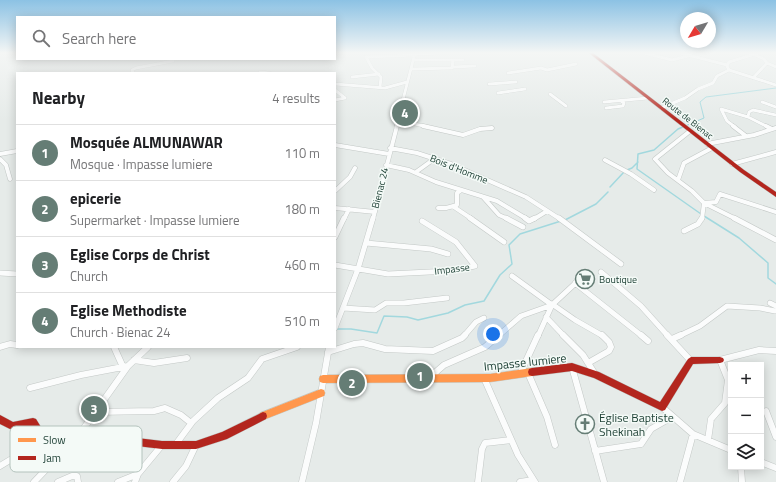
<!DOCTYPE html>
<meta charset="utf-8">
<style>
:root{--surface:#fff;--page:#f6f6f6;--text:#202124;--muted:#757577;--line:#e0e0e0;--accent:#657d75}
body{margin:0;font-family:"Titillium Web",sans-serif;background:var(--page);color:var(--text)}
.controls{position:absolute;right:12px;bottom:12px;display:grid;overflow:hidden;border-radius:0px;box-shadow:0 2px 10px #0003}
.controls button{width:36px;height:36px;display:grid;place-items:center;padding:0;border:0;border-bottom:1px solid var(--line);background:var(--surface);color:var(--text);font:20px sans-serif}
.compass{position:absolute;left:680px;top:12px;width:36px;height:36px;border-radius:50%;background:var(--surface);box-shadow:0 2px 10px #0003;rotate:232deg}
.you{position:absolute;left:493px;top:334px;width:14px;height:14px;margin:-10px;border:3px solid #fff;border-radius:50%;background:#1a73e8;box-shadow:0 0 0 6px #1a73e833}
.badge{display:grid;place-items:center;width:26px;height:26px;border-radius:50%;background:var(--accent);color:#fff;font-size:13px;font-weight:700}
.pin{position:absolute;translate:-50% -50%;border:2px solid #fff;box-shadow:0 1px 4px #0006}
.list{margin:0;padding:0;list-style:none}
h2{display:flex;justify-content:space-between;align-items:center;height:52px;margin:0;padding:0 16px;font-size:17px}
h2 small{font-size:13px;font-weight:400;color:var(--muted)}
.list li{display:grid;grid-template-columns:26px 1fr auto;gap:12px;align-items:center;box-sizing:border-box;height:56px;padding:0 16px;border-top:1px solid var(--line)}
.list b{display:block;font-size:15px;white-space:nowrap}
.list p{margin:0;font-size:13px;white-space:nowrap;color:var(--muted)}
.list em{font-size:13px;font-style:normal;color:var(--muted)}
.icon{flex:none;width:22px;height:22px;fill:none;stroke:currentColor;stroke-width:2;stroke-linecap:round;stroke-linejoin:round}
.map{position:relative;flex:none;width:776px;height:482px;overflow:hidden}
.search{position:absolute;background:var(--surface);box-shadow:0 2px 10px #0003;left:16px;top:16px;width:320px;height:44px;display:flex;align-items:center;gap:10px;box-sizing:border-box;padding:0 14px;border-radius:0px;color:var(--muted);font-size:15px}
.panel{position:absolute;background:var(--surface);box-shadow:0 2px 10px #0003;left:16px;top:72px;width:320px;height:276px;border-radius:0px}
.map>svg:first-child{display:block}
</style>
<div class="map">
<svg width="776" height="482" viewBox="0 0 776 482">
<rect width="100%" height="100%" fill="#e6ebe9"/>
<g fill="none" stroke-linecap="round" stroke-linejoin="round">
<path stroke="#a2d8de" stroke-width="1" d="M683 127 704 118 700 102 706 97 776 88"/>
<path stroke="#a2d8de" stroke-width="1.5" d="M685 126 678 129 654 150 638 154 637 169 701 214
M627 170 632 168 638 162
M610 187 624 172
M704 216 739 238 768 263V278L776 284
M565 220 596 204 608 192
M337 329H351L377 333 384 316 407 317 418 320 448 313 465 305 484 301 500 275 512 264 509 245 520 234 561 221"/>
<defs>
<path id="street-far3" d="M644 53 672 60 688 56
M680 53 727 65
M415 54 442 53
M753 54 764 59 767 63 753 78
M414 60H463
M767 63 776 67
M453 67 475 66
M412 69 452 68 453 60
M729 70 776 85
M260 72 270 73
M133 73 132 70 136 68 173 61V59
M508 73 541 68 547 70 576 64
M352 77 379 74
M335 84 385 88 407 82
M489 84 516 82
M380 87 381 77 372 68 366 57 415 55
M335 90 345 98
M498 93 525 89
M550 94 566 106
M335 100 345 98
M604 102 648 98
M762 102 776 107
M606 108 623 106 624 103 621 101
M661 108 685 98 698 89 713 83 717 76 729 70 727 66 729 62 758 53
M748 117 749 112 753 110 776 115
M397 120 428 127
M396 127 415 53
M735 127 727 121 721 109 748 117 768 127"/>
<path id="street-far2" d="M423 126 463 135 480 129 492 128
M733 126 746 136
M766 126 772 129
M690 131 655 159 668 173 692 191 704 203 736 219
M707 144 754 135 776 128
M335 145 389 154
M390 148 417 153 451 164 526 197 560 219
M0 154 17 151
M0 159 6 165 10 179
M605 160 631 174 654 190
M732 164 776 152
M386 165 409 170 436 182 497 201 527 219
M416 172 434 159
M678 180 684 163 712 148
M335 191 350 177 355 168
M483 197 499 215 508 219
M454 207 472 219
M335 208 375 212
M438 208H446L457 205V193L460 191
M344 219 349 209
M373 219 397 126
M534 219 547 211
M702 219 704 203 716 202 720 194 776 212"/>
<path id="street-far1" d="M470 218 504 242
M506 218 523 227
M525 218 529 221 535 218
M559 218 621 264
M734 218 776 240
M684 231 698 224 702 218
M335 237 344 218
M366 243 431 249 448 254
M335 265 388 274 450 271 475 266 456 242 422 221
M601 272 641 306 668 336
M0 273 17 274
M512 276 552 305 580 279
M575 283 642 336
M770 303 776 306
M552 304 575 320 603 336
M343 308 375 310 386 303H404L447 298
M546 317 564 336
M335 328 358 269 373 218
M464 336 476 322 484 318
M498 336 521 316 552 305 538 336
M679 336 700 326 727 306 760 308 775 311"/>
<path id="street" d="M563 335 583 355 595 374
M641 335 648 341
M667 335 691 361
M672 339 681 335
M0 347 10 344 17 345
M114 347 123 367
M328 352 354 344 363 343 385 349 433 351 462 338 465 335
M134 360 154 363 187 358
M588 363 609 351 611 347 609 342 602 335
M572 367 604 482
M528 373 547 417 555 445
M520 374 538 335
M429 378 444 365 485 347 499 335
M484 378 518 455 535 482
M30 388 81 375 128 366
M662 407 693 434 731 450
M766 411 776 437
M95 412 154 411 165 408 181 415 191 423
M708 440 711 419 725 403 728 380 720 360 759 350 776 351
M176 444 193 421 218 398 248 378 262 359 297 347
M595 451 641 444 651 429 672 417
M761 462 776 468
M0 466 48 437
M741 467 742 482
M34 482 79 435 128 366 148 347
M58 482 72 476H77L78 482
M118 482 138 474
M135 482 138 474 162 445
M173 482 186 466 196 445
M302 482 316 423 329 347
M478 482 482 449 485 443 511 440
M520 482 533 480
M680 482 693 434"/>
<path id="slow" d="M532 368 535 369 536 372 535 375 532 376 490 382 323 383 320 382 319 379 320 376 323 375 490 374Z
M321 389 324 390 325 393 324 396 263 420 260 419 259 416 260 413Z"/>
<path id="jam" d="M589 53H593L744 170 776 192V197L740 172Z
M691 357H720L723 358 724 360 723 362 720 363 693 364 665 410 662 411 594 378 572 371 532 376 529 375 528 372 529 369 532 368 572 363 599 372 660 402 688 359Z
M263 412 266 413 267 416 266 419 227 439 196 449H162L79 439 42 440 39 439 31 427 12 430 0 424V415L13 422 33 418 36 419 44 432 79 431 162 441H196L222 432Z"/>
</defs>
<use href="#street-far3" stroke="#c3c8c6" stroke-width="3.5"/>
<use href="#street-far2" stroke="#c3c8c6" stroke-width="5"/>
<use href="#street-far1" stroke="#c3c8c6" stroke-width="6"/>
<use href="#street" stroke="#c3c8c6" stroke-width="7"/>
<use href="#slow" stroke="#c1c9c6" stroke-width="1"/>
<use href="#jam" stroke="#c1c9c6" stroke-width="1"/>
<use href="#street-far3" stroke="#fbfcfc" stroke-width="3"/>
<use href="#street-far2" stroke="#fbfcfc" stroke-width="4"/>
<use href="#street-far1" stroke="#fbfcfc" stroke-width="5"/>
<use href="#street" stroke="#fbfcfc" stroke-width="6"/>
<use href="#slow" fill="#ff974d" fill-rule="evenodd"/>
<use href="#jam" fill="#b3261e" fill-rule="evenodd"/>
</g>
<linearGradient id="sky" x2="0" y2="1"><stop stop-color="#8cc2e4"/><stop offset="0.44" stop-color="#f4f6f5"/><stop offset="1" stop-color="#f4f6f5" stop-opacity="0"/></linearGradient>
<rect width="776" height="120" fill="url(#sky)"/>
<defs>
<symbol id="supermarket-ring" viewBox="-11 -11 22 22"><circle r="9.5" fill="#f4faf7" stroke="#657d75" stroke-width="1.5"/><path d="M-6-5.5h2.5l.6 2H6L4.5 2H-2.5L-4.4-4H-6ZM-1.5 3.2a1.3 1.3 0 1 0 .1 0ZM3 3.2a1.3 1.3 0 1 0 .1 0Z" fill="#657d75"/></symbol>
<symbol id="church-ring" viewBox="-11 -11 22 22"><circle r="9.5" fill="#f4faf7" stroke="#657d75" stroke-width="1.5"/><path d="M-1.2-6h2.4v3.5h3.3v2.4h-3.3V6h-2.4V-.1h-3.3v-2.4h3.3Z" fill="#657d75"/></symbol>
</defs>
<g fill-rule="evenodd">
<use href="#supermarket-ring" x="574" y="268" width="22" height="22"/>
<use href="#church-ring" x="574" y="413" width="22" height="22"/>
</g>
<g text-anchor="middle" dominant-baseline="central" stroke-width="3" stroke-linejoin="round" paint-order="stroke">
<g font-size="9" fill="#204237" stroke="#f4faf7">
<text transform="translate(688 118) rotate(38)">Route de Bienac</text>
</g>
<g font-size="10" fill="#204237" stroke="#f4faf7">
<text transform="translate(459 169) rotate(22)">Bois d'Homme</text>
<text transform="translate(380 188) rotate(-76)">Bienac 24</text>
<text transform="translate(452 269) rotate(-7)">Impasse</text>
</g>
<g font-size="10" fill="#204237" stroke="#f4faf7" text-anchor="start">
<text x="599" y="279">Boutique</text>
</g>
<g font-size="12" fill="#204237" stroke="#f4faf7">
<text transform="translate(525 362) rotate(-6)">Impasse lumiere</text>
</g>
<g font-size="12" fill="#204237" stroke="#f4faf7" text-anchor="start">
<text x="599" y="417">Église Baptiste<tspan x="599" dy="14">Shekinah</tspan></text>
</g>
</g>
<rect x="10" y="426" width="132" height="46" rx="6" fill="#f4faf7" stroke="#b4c3bd" stroke-width="1"/>
<rect x="18" y="438" width="18" height="4" fill="#ff974d"/>
<rect x="18" y="456" width="18" height="4" fill="#b3261e"/>
<g font-size="11" fill="#204237">
<text x="43" y="444">Slow</text>
<text x="43" y="462">Jam</text>
</g>
</svg>
<div class="controls">
<button>+</button>
<button>−</button>
<button><svg class="icon" aria-label="layers" viewBox="0 0 24 24"><path d="M12 4l9 5-9 5-9-5zM3 14l9 5 9-5"/></svg></button>
</div>
<svg class="compass" viewBox="-18 -18 36 36"><path d="M0-13l5 13h-10z" fill="#e53935"/><path d="M0 13l5-13h-10z" fill="#757577"/></svg>
<div class="you"></div>
<div class="pin badge" style="left:420px;top:376px">1</div>
<div class="pin badge" style="left:352px;top:383px">2</div>
<div class="pin badge" style="left:94px;top:409px">3</div>
<div class="pin badge" style="left:405px;top:113px">4</div>
<div class="search"><svg class="icon" aria-label="search" viewBox="0 0 24 24"><circle cx="10" cy="10" r="6"/><path d="M15 15l6 6"/></svg>Search here</div>
<section class="panel">
<h2>Nearby<small>4 results</small></h2>
<ul class="list">
<li><span class="badge">1</span><div><b>Mosquée ALMUNAWAR</b><p>Mosque · Impasse lumiere</p></div><em>110 m</em></li>
<li><span class="badge">2</span><div><b>epicerie</b><p>Supermarket · Impasse lumiere</p></div><em>180 m</em></li>
<li><span class="badge">3</span><div><b>Eglise Corps de Christ</b><p>Church</p></div><em>460 m</em></li>
<li><span class="badge">4</span><div><b>Eglise Methodiste</b><p>Church · Bienac 24</p></div><em>510 m</em></li>
</ul>
</section>
</div>
